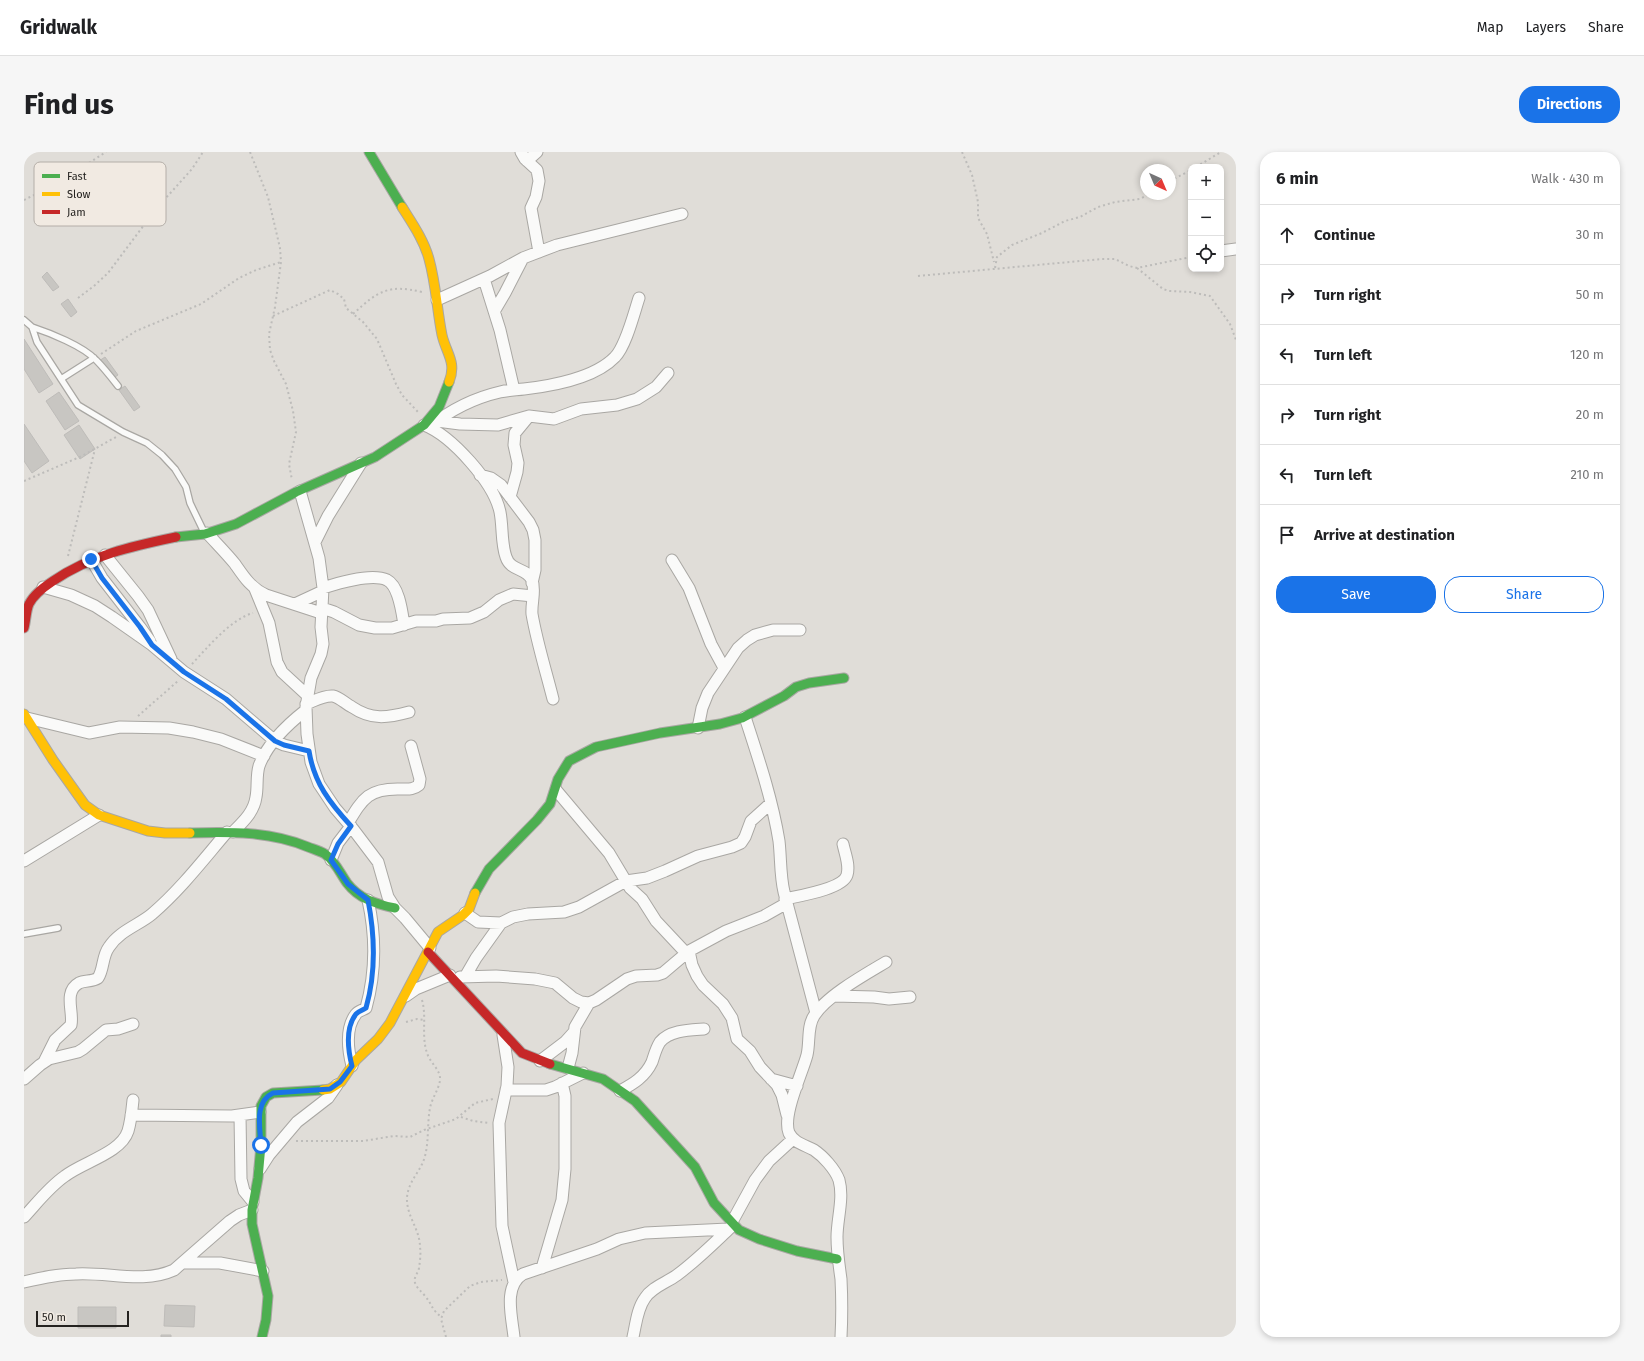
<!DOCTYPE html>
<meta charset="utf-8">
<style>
:root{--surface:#fff;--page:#f6f6f6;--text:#202124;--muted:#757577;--line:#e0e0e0;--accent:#1a73e8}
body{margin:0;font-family:"Fira Sans",sans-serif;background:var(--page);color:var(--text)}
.controls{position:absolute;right:12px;top:12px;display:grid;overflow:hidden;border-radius:8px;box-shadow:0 2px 6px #0003}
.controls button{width:36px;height:36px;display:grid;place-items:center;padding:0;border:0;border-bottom:1px solid var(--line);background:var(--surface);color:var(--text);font:20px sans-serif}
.compass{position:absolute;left:1116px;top:12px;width:36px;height:36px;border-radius:50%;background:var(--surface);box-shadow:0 2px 6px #0003;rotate:136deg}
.scale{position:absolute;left:12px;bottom:10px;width:93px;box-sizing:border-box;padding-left:4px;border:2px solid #252320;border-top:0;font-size:11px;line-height:14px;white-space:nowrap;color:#252320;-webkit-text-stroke:3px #f1eae2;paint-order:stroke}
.stop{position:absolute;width:12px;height:12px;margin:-9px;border:3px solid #1a73e8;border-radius:50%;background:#fff}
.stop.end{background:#1a73e8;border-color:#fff;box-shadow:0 1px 4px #0008}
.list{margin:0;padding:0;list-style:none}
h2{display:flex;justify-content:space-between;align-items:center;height:52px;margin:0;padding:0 16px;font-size:17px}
h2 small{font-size:13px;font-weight:400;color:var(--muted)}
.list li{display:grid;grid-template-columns:26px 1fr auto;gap:12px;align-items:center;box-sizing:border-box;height:60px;padding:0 16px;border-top:1px solid var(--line)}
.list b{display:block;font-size:15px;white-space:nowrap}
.list em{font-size:13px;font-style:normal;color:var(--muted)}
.actions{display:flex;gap:8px;padding:12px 16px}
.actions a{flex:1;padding:9px 0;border:1px solid var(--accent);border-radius:16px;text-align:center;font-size:14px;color:var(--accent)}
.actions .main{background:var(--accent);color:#fff}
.icon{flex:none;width:22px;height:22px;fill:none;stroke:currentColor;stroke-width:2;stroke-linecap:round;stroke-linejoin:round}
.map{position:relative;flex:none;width:1212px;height:1185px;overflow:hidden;border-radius:16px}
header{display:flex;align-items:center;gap:24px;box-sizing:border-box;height:56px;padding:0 20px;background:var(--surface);border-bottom:1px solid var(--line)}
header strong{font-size:19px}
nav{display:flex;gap:22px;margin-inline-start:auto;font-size:14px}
.intro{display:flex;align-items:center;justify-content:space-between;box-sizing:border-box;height:96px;padding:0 24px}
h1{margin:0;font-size:28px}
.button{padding:10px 18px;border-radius:16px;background:var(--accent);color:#fff;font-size:14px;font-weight:700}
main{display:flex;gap:24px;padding:0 24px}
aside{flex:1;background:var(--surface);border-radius:16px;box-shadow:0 2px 6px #0003}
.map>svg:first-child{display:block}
</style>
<header>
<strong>Gridwalk</strong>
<nav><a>Map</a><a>Layers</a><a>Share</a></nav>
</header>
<div class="intro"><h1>Find us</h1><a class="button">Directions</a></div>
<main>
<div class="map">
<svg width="1212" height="1185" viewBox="0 0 1212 1185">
<rect width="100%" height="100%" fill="#e0ddd8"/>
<path fill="#c8c6c2" stroke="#bebcb9" d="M23 120 35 135 29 139 18 125Z
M44 147 53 160 47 165 37 152Z
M0 187 29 232 15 241 0 217Z
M81 205 94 223 88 227 75 209Z
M101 234 116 255 110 259 95 238Z
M35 240 55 269 41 278 22 249Z
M0 272 25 309 8 321 0 309Z
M55 273 71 297 56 307 40 283Z
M141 1153 171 1154 170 1175 140 1174Z
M54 1155H92V1176H54Z
M137 1183H147V1185H137Z"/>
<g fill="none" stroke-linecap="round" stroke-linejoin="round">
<defs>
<path id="lane" d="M0 168 8 175 13 190 54 253 99 280 123 291 138 303 151 317 162 335 166 351 180 380
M8 175C26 181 59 194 72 208 80 216 87 225 94 234
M37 227 70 206
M0 782 34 776"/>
<path id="street" d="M497 0 501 7 513 18 515 29 512 45 507 56 515 100
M503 9 513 0
M1197 99 1212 97
M460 127 476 178 490 238
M413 148 466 124 499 106 533 93 658 62
M471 158 481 141 499 106
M413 269 436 272 474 273 505 264 530 267 557 257 593 253 613 247 632 235 644 221
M400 273C428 284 470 331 476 360 479 375 477 391 482 405 487 420 502 415 508 428 512 439 507 451 508 462 513 491 522 519 529 547
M405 275C425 259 450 246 476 240 484 238 492 238 500 237 527 234 571 226 591 205 602 194 610 161 615 146
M456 323 467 326 477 333 505 370 509 378 511 388V418L508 431
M276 339 295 406 299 436 297 475 299 492 297 502 287 526 282 555 283 582 287 610 295 632 311 656 329 677 354 710 364 745 371 756 381 766 406 796
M486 345 493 320 494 311 490 293 491 281 505 264
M183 381C192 391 202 401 211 412 220 425 227 436 242 443L297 461
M291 390 304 364 337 311
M81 403 114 444 124 458 147 507
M67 407 78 426 116 475 126 489
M648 408 665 436 687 492 700 516
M19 435 47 443 71 454 88 465 128 493 160 520 202 547 251 589 260 593 285 599
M299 436C314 431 348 421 363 428 375 434 378 460 380 473
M231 437 245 471 253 510 258 520 284 544
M271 452 299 439
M298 456 310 460 335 473 351 476H368L392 469H412L419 467 446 466 460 460 475 448 489 442 509 444
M282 552C290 549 300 543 309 544 315 545 322 552 328 555 347 568 363 566 385 560
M721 565C734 605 748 646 755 689 757 706 756 723 760 740L792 861
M3 566 65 581 96 575 145 576 169 580 197 587 240 604
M674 576 678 556 684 541 714 496 723 488 731 483 749 478H776
M532 638 585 701 606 736 618 747 632 769 662 801
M324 671C339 646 345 636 377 637 384 637 389 638 395 633L396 627 387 594
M209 680C219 670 230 660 232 645 234 635 232 624 235 614 243 592 264 572 282 558
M307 708 314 691 327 674
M0 709 75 663
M761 747C774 744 819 737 823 723 826 713 821 702 819 692
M441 761 454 770 477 771
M665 799 668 813 673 824 679 833 699 852 708 866 713 887 726 899 736 915 753 933 758 943 763 963
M436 825 472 824 511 827 531 831 549 846 557 850 565 851 572 848 603 827 612 824 633 823 639 821 665 799 702 779 740 764 763 751
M441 825 452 806 477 771 489 765 504 762 540 760 555 755 602 729 623 726 641 719 674 704 708 695 717 691 721 685 727 669 747 651
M382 844 392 837 426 823
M810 844 850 845 865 847 886 845
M479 883 484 915 483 934 475 971 478 1074 490 1130
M516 909 541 890 550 880
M20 910 31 888 47 873C50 860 39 840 55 831 61 828 68 830 74 826 80 817 78 804 85 795 95 779 115 773 128 762 157 737 179 708 203 680
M328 914C324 898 321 876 332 862 334 859 339 858 342 856 352 820 352 784 344 748
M544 916 548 901 551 875 565 851
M0 927 16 913 25 907 54 900 59 897 82 878 94 877 109 872
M747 927 773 934
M482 938H522L531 935 559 921
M596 939C609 932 621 925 628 910 630 904 632 896 636 890 646 878 666 878 680 877
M107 963 208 964 236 960
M216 963 217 1027 220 1039 229 1050
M236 1017 245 1003 273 970 304 946 313 933
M0 1065C13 1051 25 1035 41 1024 59 1010 97 1001 104 979 107 969 108 958 109 948
M708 1070 731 1028 745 1009 769 987
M158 1111H196L239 1119
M518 1116 538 1048 541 1017V944L538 931
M0 1130C17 1126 34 1122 52 1122 85 1120 119 1132 150 1118L206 1069 215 1063 228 1058
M490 1185C488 1165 479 1134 499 1122L573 1097 595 1087 621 1081 704 1077
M609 1185C612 1172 613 1157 621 1146 628 1135 642 1131 653 1123 672 1109 689 1092 706 1076
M817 1185C818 1166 818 1147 817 1127 815 1113 813 1100 813 1085 813 1067 820 1046 815 1028 811 1017 799 1004 790 998 781 993 770 991 765 981 758 963 778 922 783 903 786 891 783 874 790 864 802 844 842 822 862 810"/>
<path id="fast" d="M345 0 378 55
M152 385 181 382 212 372 272 340 351 305 400 273 415 255 425 230
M166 681C206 680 246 679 284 695 289 697 296 699 301 702 311 709 316 721 323 731 335 747 352 752 371 756
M451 741 465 717 513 668 526 652 534 627 545 609 572 595 636 581 696 572 718 566 760 544 772 535 785 531 820 526
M526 912 579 927 611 949 671 1015 690 1051 715 1078 735 1087 773 1099 813 1107
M238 1185 242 1168 244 1144 228 1072V1058L234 1026 237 993V954L242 945 249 941 299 938"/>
<path id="slow" d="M378 55C388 71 400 88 405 107 412 132 413 158 418 183 422 201 433 210 425 230
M0 562 29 608 61 653 75 663 124 679 141 681H166
M299 938 306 937 317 930 332 908 354 887 366 871 414 780 439 763 445 757 451 741"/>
<path id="jam" d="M0 476C2 469 2 459 5 452 10 442 20 435 29 429 67 403 109 394 152 385
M404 800 498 901 526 912"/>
</defs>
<use href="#lane" stroke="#a9a7a3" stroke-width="8"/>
<use href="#street" stroke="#a9a7a3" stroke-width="13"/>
<use href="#fast" stroke="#a9a7a3" stroke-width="11"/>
<use href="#slow" stroke="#a9a7a3" stroke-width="11"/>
<use href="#jam" stroke="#a9a7a3" stroke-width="11"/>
<path stroke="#bdbcba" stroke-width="2" stroke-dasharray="2 3" stroke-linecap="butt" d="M226 0 244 45 256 96 257 110 251 155 245 182 246 198 250 209 262 232 269 259 272 280 265 312 268 328
M938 0 948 23 954 50V66L963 82 970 110
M1172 15 1197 0
M40 27H65L98 23 112 25 130 35 143 46
M1146 29 1167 18
M0 48 32 32 82 0
M971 116 973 105 988 93 1018 81 1041 69 1056 65 1074 55 1091 50 1116 47 1125 42
M1113 116 1139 137 1145 139 1166 140 1186 144 1206 172 1212 188
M894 124 1078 107H1091L1105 114 1113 116 1167 105
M54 146 70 134 84 121 132 57 168 17 179 0
M329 162C354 139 364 132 398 140
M249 164 306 138 314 142 320 147 322 156 339 170 353 187 372 232 378 243 394 260
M77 202 112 179 177 152 215 126 232 118 257 110
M0 329 58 304 92 285
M44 404 71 297
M168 512C183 496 207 467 229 461
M114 564 154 529
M398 848C403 865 397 883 403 901 406 911 417 918 416 928 415 937 408 946 406 956 403 972 405 989 401 1004 397 1020 385 1027 383 1045 382 1064 396 1077 396 1095 397 1102 396 1109 395 1116 394 1122 388 1126 392 1133 394 1137 398 1140 401 1144 408 1152 408 1159 418 1165
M382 870 393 867 400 868
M437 965 449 969 465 971
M272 989H339L370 984 386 985 400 978 432 967 451 951 469 947
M422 1185 417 1167 420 1159 446 1134 457 1130 478 1128"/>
<use href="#lane" stroke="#fafaf9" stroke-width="5.5"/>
<use href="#street" stroke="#fafaf9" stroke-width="11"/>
<use href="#fast" stroke="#4caf50" stroke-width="9"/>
<use href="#slow" stroke="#ffc107" stroke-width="9"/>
<use href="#jam" stroke="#c62828" stroke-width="9"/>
</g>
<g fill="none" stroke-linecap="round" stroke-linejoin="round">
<path stroke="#1a73e8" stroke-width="5" d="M67 407 78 426 116 475 128 493 160 520 202 547 251 589 260 593 285 599C290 631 306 651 327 674L314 692 307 708 324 732 344 748C351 784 352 821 342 856 339 858 335 859 332 862 321 876 324 898 328 914L316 930 306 937 249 941C230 950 236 975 237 993"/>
</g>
<rect x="10" y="10" width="132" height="64" rx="6" fill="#f1eae2" stroke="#b4aea8" stroke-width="1"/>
<rect x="18" y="22" width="18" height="4" fill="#4caf50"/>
<rect x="18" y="40" width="18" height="4" fill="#ffc107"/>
<rect x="18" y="58" width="18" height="4" fill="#c62828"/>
<g font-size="11" fill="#252320">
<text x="43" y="28">Fast</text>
<text x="43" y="46">Slow</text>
<text x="43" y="64">Jam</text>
</g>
</svg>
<div class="controls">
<button>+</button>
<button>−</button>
<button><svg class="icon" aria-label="locate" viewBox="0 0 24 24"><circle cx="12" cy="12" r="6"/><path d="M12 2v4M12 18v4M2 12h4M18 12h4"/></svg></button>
</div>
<svg class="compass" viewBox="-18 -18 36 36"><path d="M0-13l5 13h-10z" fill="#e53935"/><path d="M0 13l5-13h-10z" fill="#757577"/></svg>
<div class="scale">50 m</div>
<div class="stop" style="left:237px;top:993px"></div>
<div class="stop end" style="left:67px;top:407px"></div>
</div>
<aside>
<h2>6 min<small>Walk · 430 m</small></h2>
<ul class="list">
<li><svg class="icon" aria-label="ahead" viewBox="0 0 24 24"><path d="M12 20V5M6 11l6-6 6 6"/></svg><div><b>Continue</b></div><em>30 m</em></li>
<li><svg class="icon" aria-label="right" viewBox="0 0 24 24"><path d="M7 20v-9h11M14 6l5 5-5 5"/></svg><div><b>Turn right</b></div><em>50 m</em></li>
<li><svg class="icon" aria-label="left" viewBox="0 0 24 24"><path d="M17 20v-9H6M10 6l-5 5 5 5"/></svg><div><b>Turn left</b></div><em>120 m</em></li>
<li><svg class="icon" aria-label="right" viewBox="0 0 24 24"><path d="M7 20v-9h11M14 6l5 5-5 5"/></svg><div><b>Turn right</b></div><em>20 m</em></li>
<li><svg class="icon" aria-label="left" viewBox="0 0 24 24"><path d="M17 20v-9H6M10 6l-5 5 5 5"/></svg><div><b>Turn left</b></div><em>210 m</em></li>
<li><svg class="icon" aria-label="arrive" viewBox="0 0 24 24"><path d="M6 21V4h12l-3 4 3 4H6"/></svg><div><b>Arrive at destination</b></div></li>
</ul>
<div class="actions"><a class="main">Save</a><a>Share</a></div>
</aside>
</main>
